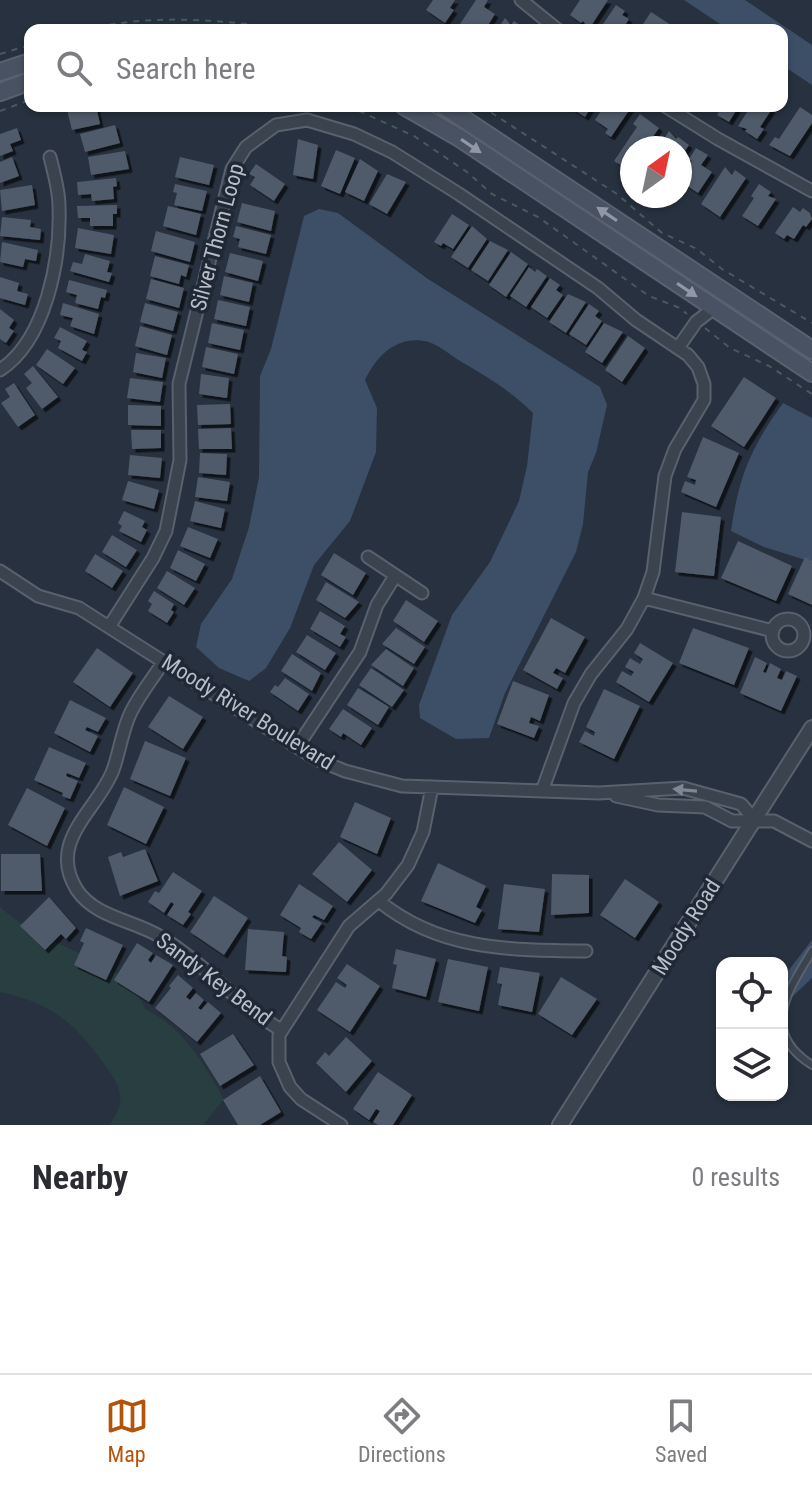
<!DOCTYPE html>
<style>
:root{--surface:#fff;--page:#f2f2f3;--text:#2b2b33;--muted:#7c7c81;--line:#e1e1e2;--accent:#b45309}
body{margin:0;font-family:"Roboto Condensed",sans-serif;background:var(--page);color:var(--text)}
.controls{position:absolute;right:24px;bottom:24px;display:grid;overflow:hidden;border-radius:16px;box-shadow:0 2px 6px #0004}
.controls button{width:72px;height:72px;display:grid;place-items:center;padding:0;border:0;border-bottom:2px solid var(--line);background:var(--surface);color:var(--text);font:40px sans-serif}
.compass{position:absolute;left:620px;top:136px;width:72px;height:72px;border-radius:50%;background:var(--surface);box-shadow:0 2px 6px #0004;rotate:33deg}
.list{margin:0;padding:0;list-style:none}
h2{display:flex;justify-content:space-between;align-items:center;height:104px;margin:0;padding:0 32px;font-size:34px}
h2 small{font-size:26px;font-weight:400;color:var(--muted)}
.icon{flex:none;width:44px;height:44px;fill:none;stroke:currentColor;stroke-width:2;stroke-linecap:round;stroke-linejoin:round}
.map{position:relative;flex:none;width:812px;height:1125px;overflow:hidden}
.search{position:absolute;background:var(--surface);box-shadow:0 2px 6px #0004;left:24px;right:24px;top:24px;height:88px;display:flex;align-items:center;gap:20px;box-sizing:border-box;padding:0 28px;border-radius:16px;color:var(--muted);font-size:30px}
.sheet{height:248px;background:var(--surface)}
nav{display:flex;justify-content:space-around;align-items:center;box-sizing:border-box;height:112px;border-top:2px solid var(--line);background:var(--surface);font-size:22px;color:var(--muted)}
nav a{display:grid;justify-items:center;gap:4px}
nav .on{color:var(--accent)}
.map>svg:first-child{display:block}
</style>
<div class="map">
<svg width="812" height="1125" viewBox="0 0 812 1125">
<defs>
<filter id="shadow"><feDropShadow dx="3.5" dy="3.5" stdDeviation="0" flood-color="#0009"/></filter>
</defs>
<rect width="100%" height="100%" fill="#27313f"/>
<path fill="#293e40" d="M0 907C14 919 30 930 47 938 82 956 131 968 145 1009 183 1027 204 1064 224 1099L203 1125H110C113 1118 119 1111 120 1103 122 1088 112 1075 104 1064 74 1022 51 1003 0 992Z"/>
<path fill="#3d4f67" d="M684 0H745L812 45V85L782 65V30H729Z
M319 209 338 213 428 279 600 387 607 405 596 453 588 472 583 524 576 552 505 693 489 738 456 739 420 718 419 705 452 615 490 562 519 501 527 466 533 413C513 393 491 379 467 365 455 359 441 346 429 342 398 334 377 355 365 380L377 408 376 452 350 521 314 565 290 628 266 668 249 681 219 668 196 647 201 624 232 579 249 527 259 477 260 376 271 349 304 216Z
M783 403 812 418V562L764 547 731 531C739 475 751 448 783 403Z
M812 940V978L792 997 782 998V979Z"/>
<path fill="#505a6a" filter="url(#shadow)" d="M433 0H455L450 8 454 10 445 23 426 10Z
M476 0H488L484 7 495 14 485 30H456Z
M580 0H608L589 29 583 21 581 23 570 15Z
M616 5 625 11 622 15 629 19 622 30H599Z
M651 12 671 25 668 30H639Z
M505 18 511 25 514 21 527 30H497Z
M87 106H96L100 124 72 130 67 110Z
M568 106H592L585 117Z
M604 106H632L611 137 605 133 608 129 595 120Z
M709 106H739L729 122 717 115 720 110Z
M751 106H767L772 109 760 127 764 129 757 139 745 131 747 129 738 126Z
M800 107 812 115V123L790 156 769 145 775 137 779 139Z
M640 114 659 128 645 148H632L630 171 614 161 637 127 633 124Z
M115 125 120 143 85 152 80 134Z
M17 128 21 140 10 144 13 151 0 156V134Z
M669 131 676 139 678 137 689 145 680 158V148H658Z
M298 139 318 145 313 179 293 175Z
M696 148 708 155 701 165 712 172 698 193 680 181 692 161 689 159Z
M336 150 355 158 340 194 321 186Z
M125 151 129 169 91 175 88 157Z
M12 157 19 176 0 183V162Z
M180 157 214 165 209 185 175 177Z
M360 159 378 171 364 201 345 192Z
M256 164 285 184 274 201 250 185 255 177 249 174Z
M725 167 732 175 735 170 746 178 720 217 701 204Z
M387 174 406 182 387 214 369 204Z
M116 178 117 186 113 187 114 199 92 201 91 194 78 195 77 182Z
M175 184 207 191 202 211 174 205 177 193 173 192Z
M759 184 771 192 768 196 776 199 758 226 742 216 754 198 751 196Z
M32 185 35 205 2 211 0 190Z
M242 203 275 211 271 231 237 222Z
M117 205V214H113V226H90V218H78L77 206Z
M168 206 201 214 196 235 163 226Z
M793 207 800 212 803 208 810 213 812 219 806 227 803 225 794 239 787 235 784 239 775 233Z
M452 214 469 225 453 249 443 243 441 246 434 242Z
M2 217 31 220 30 227 41 229 40 240 0 236Z
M236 226 271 235 266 254 238 247 240 239 233 237Z
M472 226 487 239 468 268 451 257Z
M78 228 114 235 111 254 75 248Z
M156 231 195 242 190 262 151 251Z
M490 241 508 250 488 281 471 270Z
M2 242 38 250 36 261 25 259 23 267 0 262Z
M511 252 528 264 506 297 489 285Z
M230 253 263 261 258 281 225 272Z
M85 254 110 261 107 272 112 273 109 282 70 271 73 262 82 264Z
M155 256 189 265 186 277 181 275 179 284 150 276Z
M529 267 535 272 537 269 547 276 526 307 510 296Z
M224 276 253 283 249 302 220 295Z
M0 277 19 283 17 291 28 294 25 305 0 298Z
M550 278 560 285 556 290 563 295 547 318 531 307Z
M151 279 184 288 179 308 146 299Z
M69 280 107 290 105 298 101 297 98 309 75 303 77 295 66 292Z
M568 294 586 302 566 333 549 322Z
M218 300 250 307 246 326 214 319Z
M63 303 99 314 94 334 70 326 73 318 60 315Z
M145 303 178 312 173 331 140 322Z
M589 304 599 311 595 316 602 321 586 345 569 334Z
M0 309 14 320 9 328 14 331 6 343 0 339Z
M212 323 244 330 240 350 208 343Z
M604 323 623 332 602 363 585 352Z
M140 326 172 335 167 355 135 346Z
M60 327 87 341 82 350 87 352 82 361 58 348 61 341 54 338Z
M628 336 645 348 622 382 605 370Z
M206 347 238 354 234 374 202 367Z
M47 349 75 368 63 384 36 365Z
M136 353 166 358 162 378 133 372Z
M33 366 58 397 42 409 26 388 32 383 24 374Z
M201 374 229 378 227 398 199 394Z
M744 377 776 398 744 447 711 426Z
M130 378 163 382 160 402 127 398Z
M14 383 35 415 18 427 1 403 10 397 5 389Z
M230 404 231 424 198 425 197 405Z
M128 405 161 406V426L128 425Z
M231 428 232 449H199L198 429Z
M131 430H161V448L132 449Z
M703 437 739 453 716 507 681 492 685 481 695 485 696 480 687 477Z
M200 453 227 454 226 475 199 473Z
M130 455 162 458 160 478 128 475Z
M198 477 230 482 227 501 195 497Z
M128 481 159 490 154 509 122 500Z
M195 501 225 509 221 528 190 521Z
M124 511 145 521 142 527 147 530 141 542 119 531 122 526 118 523Z
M682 512 721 517 714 576 675 572Z
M188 527 218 539 210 558 180 546Z
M112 535 137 550 126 567 102 552Z
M738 541 792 566 776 601 721 578Z
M178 550 205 564 196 581 170 568Z
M334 553 366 573 353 595 321 575Z
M95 554 123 571 112 588 85 571Z
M805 557 812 561V605L788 594Z
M167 571 195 588 184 605 157 588Z
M326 582 359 602 345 618 316 600Z
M154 591 174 604 171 610 174 612 167 623 148 611 152 604 148 601Z
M406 600 438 621 424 642 393 621Z
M320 611 345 626 340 634 346 637 340 647 310 629Z
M551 618 585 637 565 673 556 668 553 673 563 678 557 689 523 670Z
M396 628 425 647 414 664 382 644Z
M693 628 749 648 734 685 679 663Z
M307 635 336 653 325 670 296 652Z
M640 643 673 663 649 702 616 682 622 671 631 676 634 672 625 667 630 658 640 664 643 659 634 653Z
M97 648 133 673 110 707 73 682Z
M386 649 414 668 403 686 371 665Z
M292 654 321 673 312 691 281 671Z
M755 657 767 663 763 672 766 673 770 663 781 669 777 678 782 680 786 671 797 676 781 711 740 693Z
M371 668 404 690 392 707 359 685Z
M285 678 309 694 298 711 270 692 275 685 278 687Z
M513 681 549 695 540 721 531 717 529 723 539 726 534 738 497 724Z
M358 688 389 707 378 725 347 705Z
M604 689 640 706 614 759 579 742 585 731 594 736 595 732 586 727Z
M169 696 203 717 183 749 148 727Z
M70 700 106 718 98 732 87 727 85 730 98 736 90 752 54 733Z
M343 709 372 728 361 745 343 733 341 737 329 729Z
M145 741 186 758 170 796 130 779Z
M49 747 86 763 79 778 67 773 66 776 78 781 70 799 62 796 63 793 34 780Z
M124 787 164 807 146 844 107 825Z
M27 788 65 808 47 846 8 825Z
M355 802 391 818 377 854 340 837Z
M339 842 372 870 347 902 312 874Z
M145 849 158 881 120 896 108 857 121 852 123 857Z
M1 854H40L42 891H1Z
M438 863 486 886 476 907 482 910 475 923 421 901Z
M173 872 202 891 188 912 191 914 183 925 167 915 174 904 171 902 164 913 148 902 155 891 159 893Z
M552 874 589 875V913L551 915Z
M625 879 659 902 635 938 600 915Z
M299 884 333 906 324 920 314 915 312 917 322 923 311 939 299 932 301 928 280 915Z
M504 884 545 889 539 932 498 929Z
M214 896 248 918 224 955 190 932Z
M49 897 76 928 66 939 61 934 45 950 20 926Z
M86 928 123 945 106 980 74 965 84 943 80 941Z
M248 929 284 932 282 956 287 957 286 972 245 970Z
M137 943 153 953 148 960 151 963 156 955 173 965 149 1002 114 980Z
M396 949 436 959 426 997 392 988 397 965 393 964Z
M448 959 488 967 479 1011 438 1002Z
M347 964 380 986 350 1032 317 1010 336 982 345 988 347 985 337 978Z
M500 967 540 973 532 1012 498 1005 502 984 497 983Z
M178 975 193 988 186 997 190 1000 196 993 204 1000 198 1008 201 1010 208 1002 221 1013 197 1042 155 1008 171 988 169 986Z
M561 977 597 999 572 1035 538 1014Z
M233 1034 254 1065 220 1086 200 1054Z
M346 1037 372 1061 346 1092 316 1063 325 1052 329 1056Z
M378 1072 412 1095 393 1125H378L373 1122 380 1111 376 1109 369 1120 353 1109Z
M260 1076 281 1112 260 1125H238L223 1100Z"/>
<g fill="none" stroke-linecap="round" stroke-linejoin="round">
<defs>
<path id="service" d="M812 951C788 991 759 1032 812 1065"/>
<path id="minor" d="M521 0 558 30
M665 106 718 139 812 191
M678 348 696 322 714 308
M0 370C46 340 61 259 59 206 59 190 54 173 50 157
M368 557 422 593
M0 571 38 596 79 608 316 759 345 771 402 786 599 793 683 788 741 804 754 819
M644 598 773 631
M772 635a16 16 0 1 1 32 0a16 16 0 1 1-32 0Z
M109 627 153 558 166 531 180 460 179 384 232 169 246 147 276 125 307 120 354 134 392 152 459 194 598 288 636 320 688 355 698 367 704 384V400L675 449 665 476 653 572 644 598 627 629 591 674 574 703 542 791
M164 661C153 678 140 694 131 712 122 730 120 751 113 770 98 810 46 841 77 890 96 918 134 920 161 937 204 963 237 1004 281 1030
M297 747 360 652 377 605 395 576
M616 796 658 805 705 807 732 821H774L812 841
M379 901C440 951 511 950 586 951
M341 1125 301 1099 290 1087 279 1062V1035L349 926 386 894 408 865 423 832 432 787"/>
<path id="tertiary" d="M560 1125 812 728"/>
<path id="secondary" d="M0 72 30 62
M0 92 30 81
M404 106 458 137 812 373
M444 106 812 350"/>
</defs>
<use href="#service" stroke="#58616d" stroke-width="10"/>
<use href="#minor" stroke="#58616d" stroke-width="15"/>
<use href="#tertiary" stroke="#58616d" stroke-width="18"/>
<use href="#secondary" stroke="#58616d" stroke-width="20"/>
<path stroke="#475a5d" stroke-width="2" stroke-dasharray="6 6" stroke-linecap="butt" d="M86 30C153 12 227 21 295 30
M0 54 30 45
M348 106 414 136 467 172 492 194 538 217 649 296 680 308 687 314
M481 106 617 194 662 233 697 249 722 269 812 323
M0 111 30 100
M705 328 730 348 769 366 812 394"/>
<use href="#service" stroke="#3b434f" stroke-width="6"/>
<use href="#minor" stroke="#3b434f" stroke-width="11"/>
<use href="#tertiary" stroke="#3b434f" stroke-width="14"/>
<use href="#secondary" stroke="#495262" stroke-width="16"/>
</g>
<defs><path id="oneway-solid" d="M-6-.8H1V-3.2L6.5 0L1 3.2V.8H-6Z" transform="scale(2)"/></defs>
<g fill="#9098a6">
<use href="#oneway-solid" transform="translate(471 146) rotate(34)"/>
<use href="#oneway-solid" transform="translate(607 214) rotate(-146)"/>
<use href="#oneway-solid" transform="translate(687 290) rotate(34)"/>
</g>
<use fill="#7f8793" href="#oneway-solid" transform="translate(685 790) rotate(-175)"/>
<g text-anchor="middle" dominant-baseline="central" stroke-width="7" stroke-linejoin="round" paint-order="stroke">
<g font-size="22" fill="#b7beca" stroke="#1f2834">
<text transform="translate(217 237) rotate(-75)">Silver Thorn Loop</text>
<text transform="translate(248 712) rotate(32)">Moody River Boulevard</text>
<text transform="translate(686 927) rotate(-58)">Moody Road</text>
<text transform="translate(214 979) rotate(37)">Sandy Key Bend</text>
</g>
</g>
</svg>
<div class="controls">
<button><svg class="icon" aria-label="locate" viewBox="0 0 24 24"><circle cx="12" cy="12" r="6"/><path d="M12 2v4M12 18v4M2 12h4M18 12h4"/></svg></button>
<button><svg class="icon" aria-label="layers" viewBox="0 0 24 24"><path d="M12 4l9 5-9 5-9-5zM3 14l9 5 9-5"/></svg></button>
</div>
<svg class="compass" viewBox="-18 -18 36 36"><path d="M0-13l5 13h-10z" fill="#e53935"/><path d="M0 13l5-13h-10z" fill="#7c7c81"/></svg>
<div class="search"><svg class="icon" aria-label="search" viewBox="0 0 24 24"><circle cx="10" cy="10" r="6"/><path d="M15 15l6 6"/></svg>Search here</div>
</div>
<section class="sheet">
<h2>Nearby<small>0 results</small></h2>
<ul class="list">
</ul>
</section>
<nav>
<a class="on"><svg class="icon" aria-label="map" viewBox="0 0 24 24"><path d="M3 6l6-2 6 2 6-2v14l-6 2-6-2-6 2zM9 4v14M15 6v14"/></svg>Map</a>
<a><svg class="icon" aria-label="directions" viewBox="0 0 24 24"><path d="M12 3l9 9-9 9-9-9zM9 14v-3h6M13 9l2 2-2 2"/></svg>Directions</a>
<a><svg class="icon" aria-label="saved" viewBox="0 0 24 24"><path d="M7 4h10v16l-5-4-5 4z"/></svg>Saved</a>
</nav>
